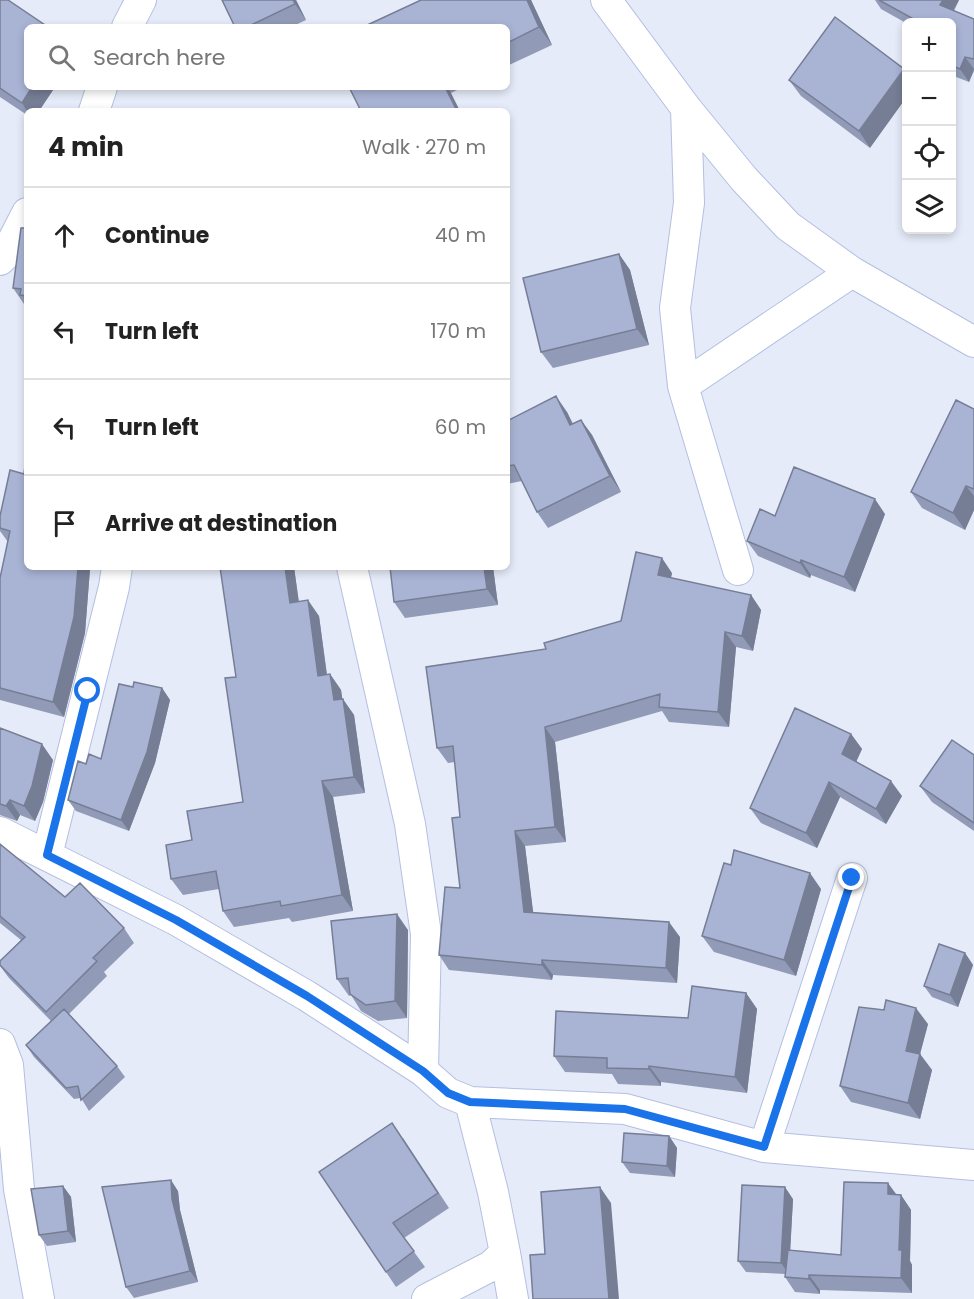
<!DOCTYPE html>
<meta charset="utf-8">
<style>
:root{--surface:#fff;--page:#f2f2f2;--text:#222;--muted:#767676;--line:#e0e0e0}
body{margin:0;font-family:Poppins,sans-serif;background:var(--page);color:var(--text)}
.controls{position:absolute;right:18px;top:18px;display:grid;overflow:hidden;border-radius:9px;box-shadow:0 3px 9px #0003}
.controls button{width:54px;height:54px;display:grid;place-items:center;padding:0;border:0;border-bottom:2px solid var(--line);background:var(--surface);color:var(--text);font:30px sans-serif}
.stop{position:absolute;width:18px;height:18px;margin:-14px;border:4px solid #1a73e8;border-radius:50%;background:#fff}
.stop.end{background:#1a73e8;border-color:#fff;box-shadow:0 2px 6px #0008}
.list{margin:0;padding:0;list-style:none}
h2{display:flex;justify-content:space-between;align-items:center;height:78px;margin:0;padding:0 24px;font-size:26px}
h2 small{font-size:20px;font-weight:400;color:var(--muted)}
.list li{display:grid;grid-template-columns:39px 1fr auto;gap:18px;align-items:center;box-sizing:border-box;height:96px;padding:0 24px;border-top:2px solid var(--line)}
.list b{display:block;font-size:22px;white-space:nowrap}
.list em{font-size:20px;font-style:normal;color:var(--muted)}
.icon{flex:none;width:33px;height:33px;fill:none;stroke:currentColor;stroke-width:2;stroke-linecap:round;stroke-linejoin:round}
.map{position:relative;flex:none;width:974px;height:1299px;overflow:hidden}
.search{position:absolute;background:var(--surface);box-shadow:0 3px 9px #0003;left:24px;top:24px;width:486px;height:66px;display:flex;align-items:center;gap:15px;box-sizing:border-box;padding:0 21px;border-radius:9px;color:var(--muted);font-size:22px}
.panel{position:absolute;background:var(--surface);box-shadow:0 3px 9px #0003;left:24px;top:108px;width:486px;height:462px;border-radius:9px}
.map>svg:first-child{display:block}
</style>
<div class="map">
<svg width="974" height="1299" viewBox="0 0 974 1299">
<rect width="100%" height="100%" fill="#e6ebf9"/>
<g fill="none" stroke-linecap="round" stroke-linejoin="round">
<defs>
<path id="minor" d="M606 0 686 108 744 179 788 226 852 272 974 342
M127 27 141 0
M686 108 689 203 675 308 683 386 738 570
M94 111 102 87
M0 260 6 254 27 213
M683 386 852 272
M352 567 410 824 426 934 423 1071
M0 832 176 920 307 996 423 1071 448 1093 470 1102 625 1109 764 1147 974 1165
M47 855 114 587 117 567
M0 1044 8 1065 19 1189 39 1299
M764 1147 852 878
M505 1253 513 1299
M427 1299 491 1266 505 1253 493 1192 470 1102"/>
</defs>
<use href="#minor" stroke="#b4bfe1" stroke-width="32"/>
<use href="#minor" stroke="#fff" stroke-width="30"/>
</g>
<path fill="#919bb7" d="M0 0 55 87 39 111H27V115L0 97Z
M222 0H296L306 20 291 27H235Z
M531 0 552 45 507 66V27Z
M875 0H959L954 11 974 19V71L969 82 951 75V22H906V23L881 9Z
M835 17 870 148 801 96 789 80Z
M349 87H463L451 93Z
M27 228V305L24 304 13 288Z
M619 254 630 270 649 345 553 368 541 352Z
M974 409V510L965 530 922 508 911 492Z
M567 412 573 424 581 420 592 435 621 492 548 528 537 512 522 481 507 484V421Z
M10 470 27 567H95L94 570 90 569 85 633 64 717 0 700V578L8 542 0 531V516Z
M885 514 855 592 811 575 810 578 758 556 747 541 775 516Z
M220 567H294L299 602 319 616 327 674H330L341 690 342 699 354 715 365 793 333 797 353 911 292 922 289 918 234 927 223 911 219 889 183 895 171 879 192 840 243 802 236 677Z
M493 567 498 605 405 618 394 602Z
M672 573 671 578 751 595 761 610 753 651 736 647 729 727 669 722 662 711 555 742 566 842 525 846 533 913 680 937 677 983 553 975 552 980 449 970 439 955 460 888V817L455 762 448 763 437 748 546 649 621 621Z
M133 687 162 688 170 700 155 763 129 831 76 811 68 800 86 764 101 759Z
M0 728 53 760 43 802 35 821 20 815 17 821 0 815Z
M851 734 862 749 856 761 902 796 886 824 840 797 817 848 761 823 750 808Z
M974 755V831L932 802 920 786Z
M0 844 65 897 124 928 134 943 104 972 107 976 69 1014 117 1066 125 1077 89 1111 81 1098 74 1099 34 1057 26 1045 51 1021 9 978 0 966V961L21 940 0 923Z
M821 889 796 976 714 952 702 936Z
M408 930 407 1018 378 1021 361 1011 351 995 349 996 337 979Z
M965 953 973 965 958 1007 932 997 924 986Z
M746 993 757 1009 747 1093 661 1082V1086L618 1084 612 1074 565 1072 554 1056 688 1018Z
M928 1024 920 1054 932 1070 920 1119 851 1102 840 1086Z
M669 1136 677 1148 675 1177 630 1173 622 1162Z
M403 1138 449 1208 404 1238 425 1267 396 1287 386 1272Z
M63 1186 71 1197 76 1242 47 1246 39 1235Z
M178 1191 180 1210 198 1282 134 1298 126 1287Z
M897 1195H901L911 1210 910 1261 912 1265V1293L820 1290V1294L795 1292 785 1277V1274L746 1272 738 1261 793 1199 790 1250 841 1255Z"/>
<path fill="#767e95" d="M293 0H296L306 20 295 4Z
M527 0H531L552 45 539 27Z
M943 0H959L949 18 940 5Z
M965 57 974 69 969 82 960 69Z
M904 69 906 72V98L870 148 859 131Z
M32 87H55L39 111H27L22 103Z
M445 87H447L451 93 460 111H457Z
M619 254 630 270 649 345 637 329Z
M556 396 567 412 581 441 570 425Z
M581 420 592 435 621 492 610 476Z
M966 486 974 496V510L965 530 953 513Z
M875 499 885 514 855 592 844 577Z
M662 558 672 573 668 590 658 575Z
M801 560 811 575 810 578 800 563Z
M78 567H89L90 569 85 633 64 717 53 702Z
M285 567H294L301 619 290 603Z
M484 567H493L498 605 487 589Z
M751 595 761 610 753 651 742 636Z
M308 600 319 616 329 692 318 676Z
M725 632 736 647 729 727 718 712Z
M330 674 341 690 345 716 334 700Z
M162 688 170 700 155 763 129 831 121 820Z
M343 699 354 715 365 793 354 777Z
M545 727 555 742 566 842 555 827Z
M851 734 862 749 853 769 842 754Z
M42 744 53 760 43 802 35 821 24 806Z
M322 781 333 797 353 911 342 895Z
M891 781 902 796 886 824 876 809Z
M829 782 840 797 817 848 806 833Z
M10 800 20 815 17 821 6 806Z
M515 831 525 846 535 927 524 912Z
M810 873 821 889 796 976 784 960Z
M397 914 408 930 407 1018 395 1001Z
M669 922 680 937 677 983 666 968Z
M965 953 973 965 958 1007 950 995Z
M542 960 553 975 552 980 542 965Z
M746 993 757 1009 747 1093 735 1077Z
M916 1008 928 1024 920 1054 932 1070 920 1119 908 1103 906 1051Z
M649 1066 661 1082V1086L649 1069Z
M669 1136 677 1148 675 1177 667 1166Z
M171 1180 178 1191 180 1210 198 1282 190 1271 172 1199Z
M888 1183 899 1198 888 1194Z
M63 1186 71 1197 76 1242 68 1231Z
M600 1187 611 1203 619 1299H609Z
M785 1187 793 1199 789 1274 781 1263Z
M901 1195 911 1210 910 1261 912 1265V1293L901 1278 899 1250Z
M809 1275 820 1290V1294L809 1279Z"/>
<path fill="#a9b4d5" stroke="#767e95" stroke-width="1.5" d="M0 0H8L48 27H27V87H32L22 103 0 88Z
M222 0H293L295 4 247 27H235Z
M421 0H527L539 27 507 43V27H363Z
M879 0H943L940 5 974 19V59L965 57 960 69 951 65V22H919Z
M835 17 904 69 859 131 789 80Z
M349 87H445L457 111H361Z
M21 228H27V296L20 295 21 289 13 288Z
M619 254 637 329 541 352 523 278Z
M556 396 570 425 581 420 610 476 537 512 514 465 507 466V421Z
M956 400 974 409V489L966 486 953 513 911 492Z
M25 466 27 467V567H78L74 617 53 702 0 688V578L10 531 0 528V516L10 470 24 474Z
M794 467 875 499 844 577 801 560 800 563 747 541 760 509 775 516Z
M636 552 662 558 658 575 751 595 742 636 725 632 718 712 659 707 660 694 545 727 555 827 515 831 524 912 669 922 666 968 542 960V965L439 955 445 887 460 888 452 818 460 817 453 746 437 748 426 667 546 649 544 643 621 621Z
M220 567H285L290 603 308 600 318 676 330 674 334 700 343 699 354 777 322 781 342 895 281 906 280 901 223 911 216 871 171 879 166 845 192 840 187 811 243 802 225 678 236 677Z
M390 567H484L487 589 394 602Z
M134 682 162 688 147 752 121 820 68 800 78 761 86 764 89 754 101 759 119 684 133 687Z
M795 708 851 734 842 754 891 781 876 809 829 782 806 833 750 808Z
M0 728 42 744 32 786 24 806 10 800 6 806 0 804Z
M952 740 974 755V823L920 786Z
M0 844 65 897 80 883 124 928 93 958 97 961 46 1012 0 965V961L25 937 0 916Z
M734 850 810 873 784 960 702 936 724 863 731 865Z
M397 914 395 1001 366 1005 350 994 348 978 337 979 331 921Z
M939 944 965 953 950 995 924 986Z
M692 986 746 993 735 1077 649 1066V1069L607 1068V1058L554 1056 556 1011 688 1018Z
M886 1000 916 1008 906 1051 920 1054 908 1103 840 1086 859 1007 884 1010Z
M64 1009 117 1066 81 1100 78 1086 66 1088 26 1045Z
M392 1123 438 1193 393 1223 414 1251 386 1272 319 1172Z
M624 1133 669 1136 667 1166 622 1162Z
M171 1180 172 1199 190 1271 126 1287 102 1187Z
M844 1182 888 1183V1194L901 1195 899 1250H902L901 1278 809 1275V1279L785 1277 788 1250 841 1255Z
M742 1185 785 1187 781 1263 738 1261Z
M63 1186 68 1231 39 1235 31 1189Z
M600 1187 609 1299H533L530 1255 545 1254 541 1192Z"/>
<g fill="none" stroke-linecap="round" stroke-linejoin="round">
<path stroke="#1a73e8" stroke-width="8" d="M88 691 47 855 176 920 307 996 423 1071 448 1093 470 1102 625 1109 764 1147 852 878"/>
</g>
</svg>
<div class="controls">
<button>+</button>
<button>−</button>
<button><svg class="icon" aria-label="locate" viewBox="0 0 24 24"><circle cx="12" cy="12" r="6"/><path d="M12 2v4M12 18v4M2 12h4M18 12h4"/></svg></button>
<button><svg class="icon" aria-label="layers" viewBox="0 0 24 24"><path d="M12 4l9 5-9 5-9-5zM3 14l9 5 9-5"/></svg></button>
</div>
<div class="stop" style="left:88px;top:691px"></div>
<div class="stop end" style="left:852px;top:878px"></div>
<div class="search"><svg class="icon" aria-label="search" viewBox="0 0 24 24"><circle cx="10" cy="10" r="6"/><path d="M15 15l6 6"/></svg>Search here</div>
<section class="panel">
<h2>4 min<small>Walk · 270 m</small></h2>
<ul class="list">
<li><svg class="icon" aria-label="ahead" viewBox="0 0 24 24"><path d="M12 20V5M6 11l6-6 6 6"/></svg><div><b>Continue</b></div><em>40 m</em></li>
<li><svg class="icon" aria-label="left" viewBox="0 0 24 24"><path d="M17 20v-9H6M10 6l-5 5 5 5"/></svg><div><b>Turn left</b></div><em>170 m</em></li>
<li><svg class="icon" aria-label="left" viewBox="0 0 24 24"><path d="M17 20v-9H6M10 6l-5 5 5 5"/></svg><div><b>Turn left</b></div><em>60 m</em></li>
<li><svg class="icon" aria-label="arrive" viewBox="0 0 24 24"><path d="M6 21V4h12l-3 4 3 4H6"/></svg><div><b>Arrive at destination</b></div></li>
</ul>
</section>
</div>
